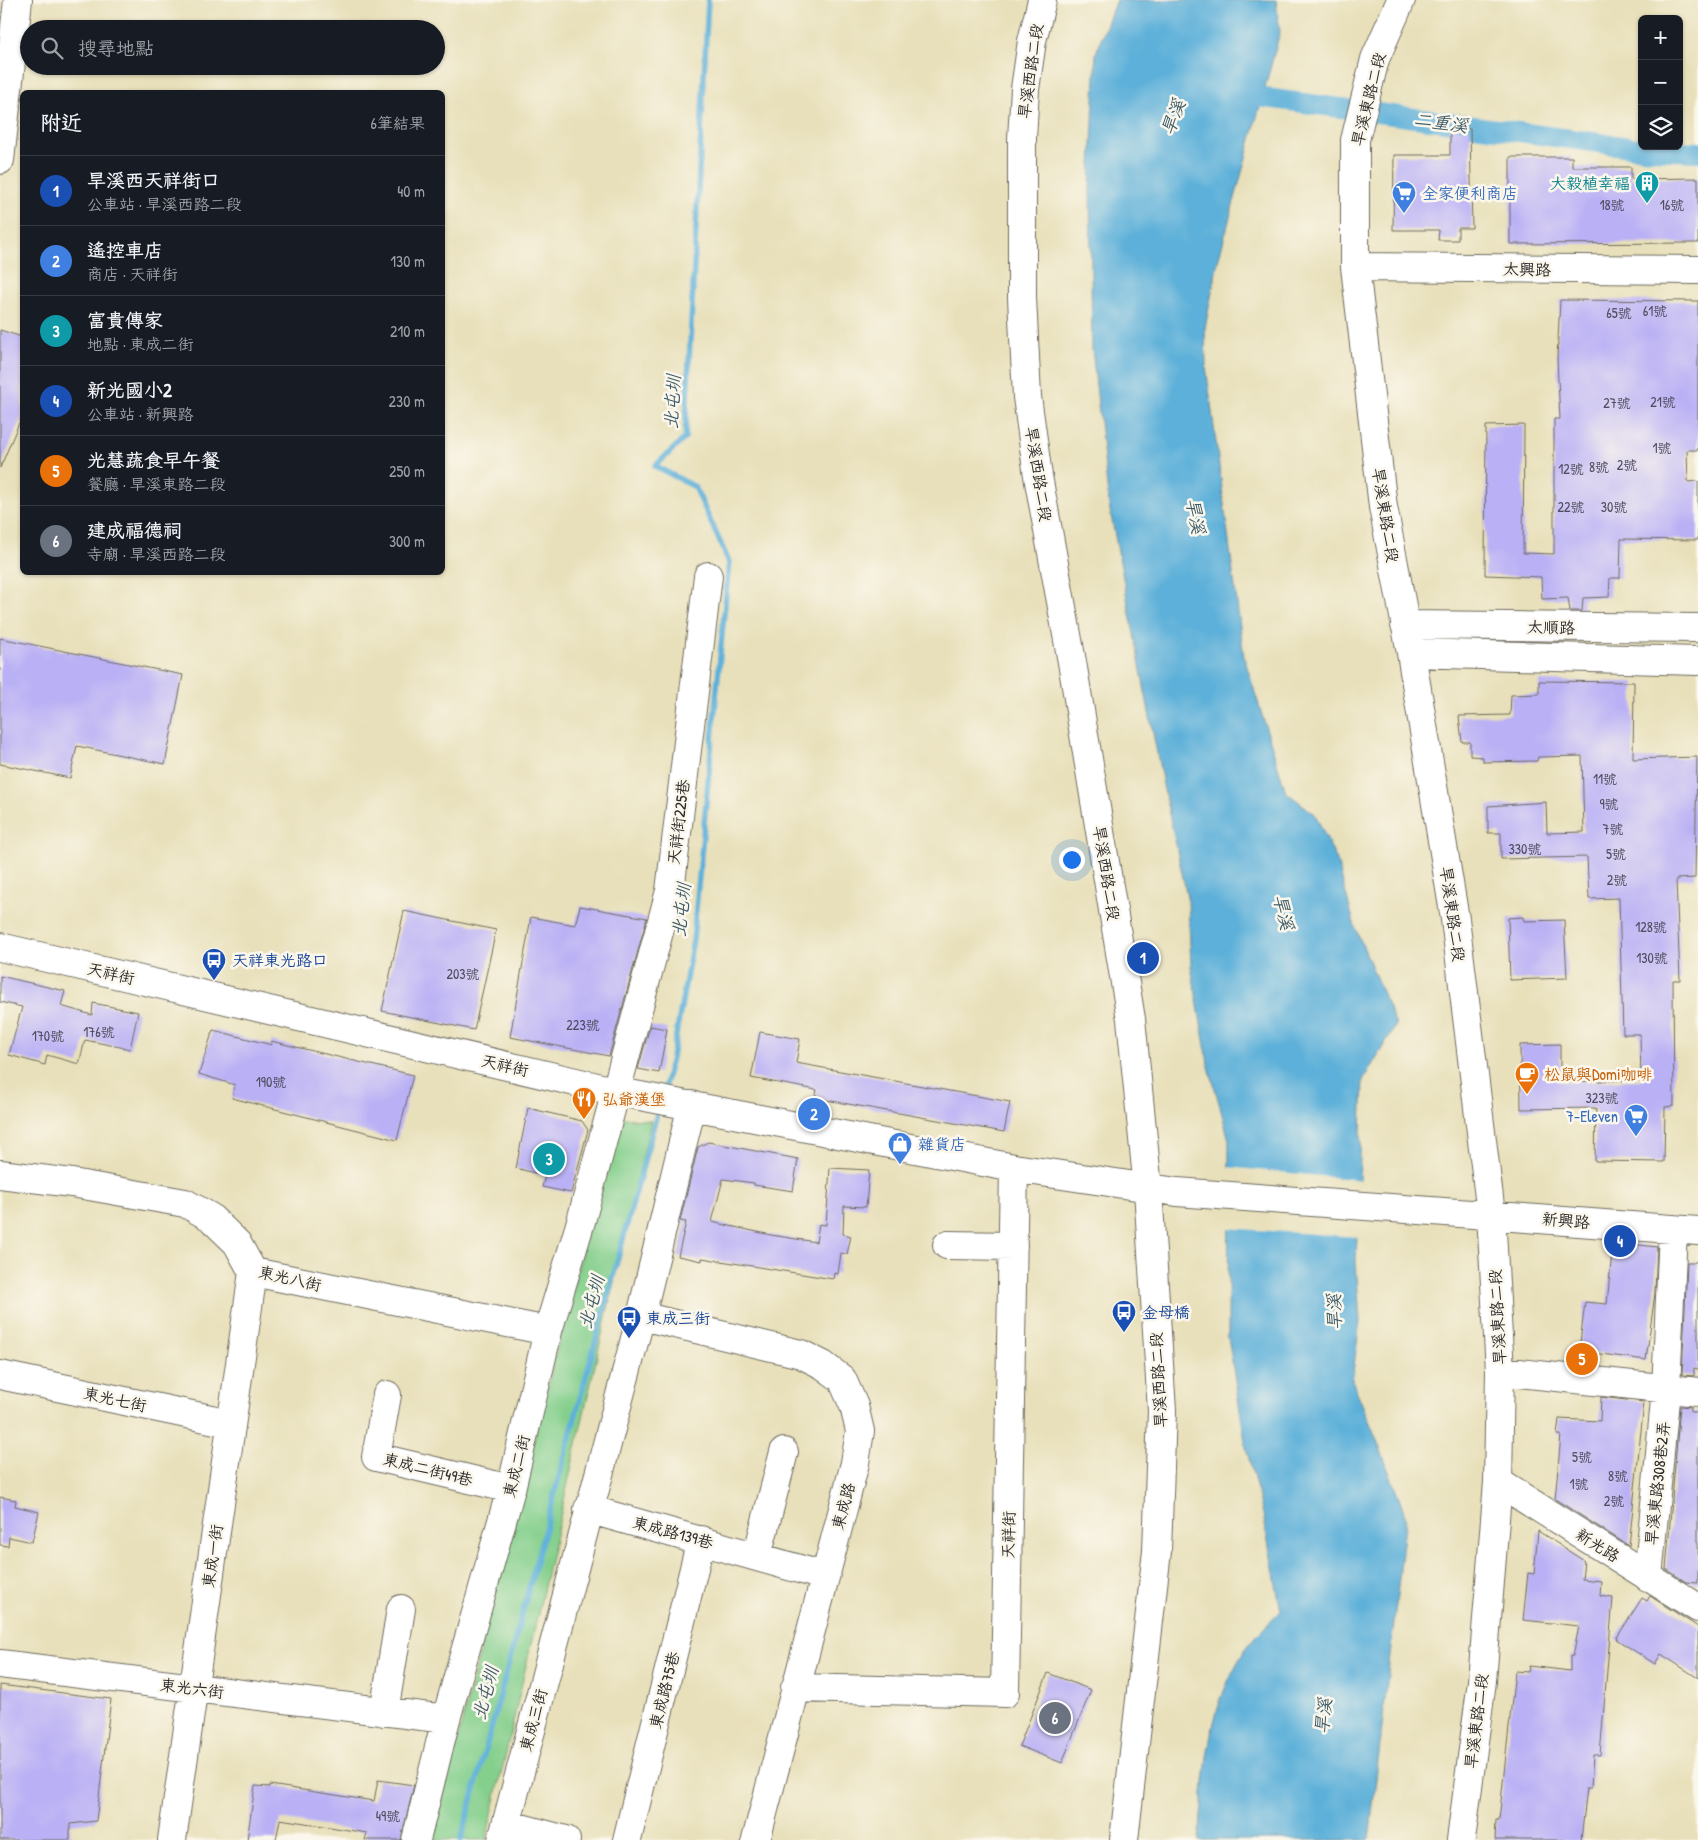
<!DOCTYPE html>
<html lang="zh-TW">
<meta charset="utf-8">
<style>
:root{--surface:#171b24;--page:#20242c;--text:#f1f3f6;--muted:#9ea1a6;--line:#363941;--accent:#1f6fb2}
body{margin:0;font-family:"Patrick Hand","LXGW WenKai TC",sans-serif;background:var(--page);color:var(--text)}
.controls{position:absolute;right:15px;top:15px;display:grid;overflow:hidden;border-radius:8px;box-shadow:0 1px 4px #0004}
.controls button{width:45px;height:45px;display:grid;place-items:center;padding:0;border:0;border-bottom:1px solid var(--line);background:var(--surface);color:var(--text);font:25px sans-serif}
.you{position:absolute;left:1071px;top:859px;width:18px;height:18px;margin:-12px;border:4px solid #fff;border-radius:50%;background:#1a73e8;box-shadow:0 0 0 8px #1a73e833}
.badge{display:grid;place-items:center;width:32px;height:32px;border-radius:50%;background:var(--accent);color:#fff;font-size:16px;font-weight:700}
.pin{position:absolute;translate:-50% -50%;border:2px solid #fff;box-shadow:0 1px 5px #0006}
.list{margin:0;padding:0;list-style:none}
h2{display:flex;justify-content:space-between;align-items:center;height:65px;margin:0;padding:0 20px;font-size:21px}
h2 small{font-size:16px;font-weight:400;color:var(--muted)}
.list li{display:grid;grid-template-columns:32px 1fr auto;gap:15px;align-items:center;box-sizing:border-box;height:70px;padding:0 20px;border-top:1px solid var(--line)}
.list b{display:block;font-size:19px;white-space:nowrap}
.list p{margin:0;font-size:16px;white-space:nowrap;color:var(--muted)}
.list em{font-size:16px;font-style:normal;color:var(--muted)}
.icon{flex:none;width:28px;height:28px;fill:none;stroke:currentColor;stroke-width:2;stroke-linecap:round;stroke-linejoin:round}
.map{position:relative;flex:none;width:1698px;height:1840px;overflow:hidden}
.search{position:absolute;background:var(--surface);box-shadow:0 1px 4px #0004;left:20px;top:20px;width:425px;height:55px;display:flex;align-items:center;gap:12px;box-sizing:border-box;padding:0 18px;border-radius:28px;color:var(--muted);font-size:19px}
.panel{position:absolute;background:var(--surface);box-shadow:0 1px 4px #0004;left:20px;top:90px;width:425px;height:485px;border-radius:8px}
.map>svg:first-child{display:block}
</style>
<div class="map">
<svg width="1698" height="1840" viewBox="0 0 1698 1840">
<rect width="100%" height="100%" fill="#fbf7ec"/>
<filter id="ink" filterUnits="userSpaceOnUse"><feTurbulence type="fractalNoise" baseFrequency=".02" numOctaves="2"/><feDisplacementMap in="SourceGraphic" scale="10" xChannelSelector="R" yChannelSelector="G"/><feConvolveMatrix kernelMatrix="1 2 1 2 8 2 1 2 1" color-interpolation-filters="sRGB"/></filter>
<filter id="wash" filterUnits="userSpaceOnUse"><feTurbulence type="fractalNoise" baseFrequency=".0096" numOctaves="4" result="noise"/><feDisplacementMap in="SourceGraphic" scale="20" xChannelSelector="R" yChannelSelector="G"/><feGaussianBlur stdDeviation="1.12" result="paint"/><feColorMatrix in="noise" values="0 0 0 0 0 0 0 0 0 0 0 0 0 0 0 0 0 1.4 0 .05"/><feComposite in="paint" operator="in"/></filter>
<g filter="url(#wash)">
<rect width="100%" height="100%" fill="#e8e0ba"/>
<path fill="#84cf8c" stroke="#587d5c" d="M616 1117 651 1121 486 1840H432Z"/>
<path fill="#5db0d9" stroke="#446e82" d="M1116 0H1276L1280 32 1218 261 1205 328 1206 366 1244 657 1286 792 1315 814 1337 861 1355 927 1396 1025 1363 1080 1356 1262 1360 1321 1352 1380 1375 1435 1406 1517 1369 1840H1199C1205 1771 1206 1711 1245 1650 1255 1636 1269 1623 1281 1611L1263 1514 1246 1447 1228 1337 1229 1140 1208 1063 1191 966 1188 901 1166 800 1109 505 1092 348 1090 188 1096 53Z"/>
<path fill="#e8e0ba" d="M1226 1167 1362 1180 1359 1237 1226 1228Z"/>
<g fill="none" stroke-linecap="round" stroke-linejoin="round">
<path stroke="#5db0d9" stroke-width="5.5" d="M663 1092 672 1058 693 940 729 562 695 487 655 466 685 438 708 0
M461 1840 659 1106"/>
<path stroke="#5db0d9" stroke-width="20" d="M1236 94 1652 150 1698 152"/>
</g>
<g id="blocks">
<path fill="#bab0f5" d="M1450 128 1470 129 1472 228H1458V240H1438L1439 230H1393L1394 155H1450Z
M1510 157H1572V167H1631V179L1698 178V243L1510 244Z
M1560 300 1698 301V450H1687L1688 482 1698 481V540L1621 539 1620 578H1610L1609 597 1583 598 1582 611H1570L1568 598 1542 599 1541 577 1485 575 1486 426 1524 425 1523 553 1554 554V419H1560L1557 359Z
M0 330 22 337V416L0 468Z
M0 638 183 675 165 764 77 746 70 778 0 764Z
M1539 681 1634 682 1633 759 1697 757 1695 878 1676 879 1680 980H1673L1674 1106 1665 1107 1664 1162 1595 1161 1596 1108 1521 1109 1520 1045 1560 1044V1082L1641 1080 1640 1034H1623L1619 898 1589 899 1587 857 1501 859V833H1488V806L1546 802 1547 833 1584 832 1582 756 1538 757 1537 761 1483 762V757L1470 756V742H1462L1459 716 1510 715 1511 695 1539 694Z
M580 906 647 918 609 1056 510 1037 531 917 575 925Z
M404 911 496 930 474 1030 382 1011Z
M1523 917 1524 921 1564 920 1567 978 1510 980 1508 918Z
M0 976 65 991 61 1006 92 1015 93 1003 138 1012 130 1049 85 1040 79 1064 47 1055 45 1065 9 1055 22 1007 0 1002Z
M650 1026 667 1029 659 1073 638 1069Z
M213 1030 272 1045 271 1041 413 1075 397 1140 232 1098 235 1085 199 1074Z
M760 1032 800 1039 796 1063 1010 1102 1004 1132 815 1098 817 1090 751 1078Z
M528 1108 582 1121 588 1130 571 1193 542 1187 545 1176 516 1168Z
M708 1142 798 1159 793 1191 754 1185V1183L723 1179 712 1222 771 1235 816 1242 819 1224 826 1225 830 1168 869 1170 866 1207 844 1206 843 1234 851 1236 847 1254 841 1253 838 1274 834 1273 833 1279 702 1258V1261L678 1256 686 1222 680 1221 698 1147Z
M1613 1242 1657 1247 1655 1293 1646 1360 1579 1351 1585 1302 1607 1304Z
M1687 1262H1698V1370L1694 1369V1376L1682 1375Z
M1601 1397 1644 1402 1629 1546 1555 1499 1561 1435H1557L1559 1419 1600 1421Z
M1680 1406 1691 1407V1412H1698V1583L1686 1582 1666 1569Z
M0 1497 16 1500 15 1506 39 1512 32 1542 9 1537 8 1546 0 1545Z
M1538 1531 1584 1561 1582 1579 1601 1581 1600 1596 1613 1598 1600 1755H1593L1591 1788H1587L1581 1840H1495L1496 1820H1499L1515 1671 1528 1672 1529 1666 1570 1671V1656H1573L1579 1626 1523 1620 1528 1573 1534 1574Z
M1650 1596 1698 1627V1678L1661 1654 1655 1664 1616 1639 1642 1598 1647 1601Z
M1048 1673 1091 1690 1062 1763 1019 1746Z
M0 1685 111 1699 96 1821 70 1824V1840H0Z
M378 1780 414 1785 401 1840H365L367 1833 280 1819 276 1840H247L255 1786 270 1787V1785L374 1801Z"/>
</g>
</g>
<g filter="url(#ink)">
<use href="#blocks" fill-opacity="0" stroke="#6d6a5d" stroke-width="1"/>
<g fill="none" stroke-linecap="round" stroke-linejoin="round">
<defs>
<path id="minor" d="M1042 0 1032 41 1025 89 1022 138V298L1027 397 1038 476 1072 662 1131 1019 1148 1189 1162 1411 1157 1551 1124 1840
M1401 0 1375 59 1355 140V267L1383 507 1411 653 1455 919 1491 1214 1500 1371 1498 1482 1482 1681 1461 1840
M0 160 18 0
M1355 267 1698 270
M1405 625 1698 628
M1411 653 1698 661
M0 947 614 1091 1014 1168 1177 1192 1698 1231
M0 1174 72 1183 185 1203 210 1217 237 1243 253 1272 548 1331
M947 1245 1013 1246
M641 1316 801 1354 823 1365 842 1379 854 1406 860 1431 855 1463 756 1840
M1500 1371 1698 1392
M0 1375 230 1423
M387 1395 376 1457 511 1489
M1498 1482 1698 1608
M588 1509 824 1576
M757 1556 784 1452
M1648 1577 1666 1390 1673 1229
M0 1664 446 1719
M795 1688 1005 1693 1014 1168
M384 1712 401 1609
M506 1824 566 1840
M172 1840 253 1272
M416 1840 446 1719 511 1489 548 1331 581 1221 670 891 708 576
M502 1840 641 1316 692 1105
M627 1840 701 1540"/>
</defs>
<use href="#minor" stroke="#6d6a5d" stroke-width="30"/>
<use href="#minor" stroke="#fff" stroke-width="28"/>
</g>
</g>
<defs>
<symbol id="building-pin" viewBox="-11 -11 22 30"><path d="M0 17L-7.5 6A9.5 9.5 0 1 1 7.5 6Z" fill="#0f9aa8" stroke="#fbf7ec"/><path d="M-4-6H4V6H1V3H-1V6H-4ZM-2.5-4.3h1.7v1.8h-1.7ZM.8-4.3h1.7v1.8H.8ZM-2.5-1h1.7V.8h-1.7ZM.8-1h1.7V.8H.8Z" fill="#fff"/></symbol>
<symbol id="supermarket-pin" viewBox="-11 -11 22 30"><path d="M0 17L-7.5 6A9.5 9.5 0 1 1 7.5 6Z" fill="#3f7fe0" stroke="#fbf7ec"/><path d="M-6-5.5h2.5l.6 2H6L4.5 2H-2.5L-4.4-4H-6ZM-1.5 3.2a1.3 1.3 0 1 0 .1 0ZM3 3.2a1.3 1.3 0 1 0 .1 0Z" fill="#fff"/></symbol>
<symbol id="bus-pin" viewBox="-11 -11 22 30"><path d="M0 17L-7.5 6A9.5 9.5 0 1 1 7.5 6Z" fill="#1a4fb4" stroke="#fbf7ec"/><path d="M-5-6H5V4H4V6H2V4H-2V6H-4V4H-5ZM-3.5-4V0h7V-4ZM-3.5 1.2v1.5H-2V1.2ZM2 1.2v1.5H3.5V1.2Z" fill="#fff"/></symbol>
<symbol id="cafe-pin" viewBox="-11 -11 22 30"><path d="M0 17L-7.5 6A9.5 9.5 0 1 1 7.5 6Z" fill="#e8710a" stroke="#fbf7ec"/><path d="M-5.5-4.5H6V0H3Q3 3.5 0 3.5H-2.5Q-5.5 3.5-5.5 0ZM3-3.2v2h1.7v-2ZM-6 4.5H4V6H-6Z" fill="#fff"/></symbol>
<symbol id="restaurant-pin" viewBox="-11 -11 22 30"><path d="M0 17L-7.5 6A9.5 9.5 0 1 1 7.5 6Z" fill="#e8710a" stroke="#fbf7ec"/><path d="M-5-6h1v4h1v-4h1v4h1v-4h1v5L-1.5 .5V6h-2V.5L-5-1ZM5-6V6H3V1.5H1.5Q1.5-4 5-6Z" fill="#fff"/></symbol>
<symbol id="shop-pin" viewBox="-11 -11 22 30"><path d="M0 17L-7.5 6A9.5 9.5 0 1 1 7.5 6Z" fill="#3f7fe0" stroke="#fbf7ec"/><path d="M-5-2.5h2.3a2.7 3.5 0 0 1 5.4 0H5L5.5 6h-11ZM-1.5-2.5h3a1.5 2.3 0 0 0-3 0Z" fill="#fff"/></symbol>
</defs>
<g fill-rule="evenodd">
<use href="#building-pin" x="1633" y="169" width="28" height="38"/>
<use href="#supermarket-pin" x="1390" y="179" width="28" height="38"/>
<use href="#bus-pin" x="200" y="946" width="28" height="38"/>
<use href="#cafe-pin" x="1513" y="1060" width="28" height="38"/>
<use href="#restaurant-pin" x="570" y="1085" width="28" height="38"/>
<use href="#supermarket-pin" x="1622" y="1102" width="28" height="38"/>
<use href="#shop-pin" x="886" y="1130" width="28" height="38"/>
<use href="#bus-pin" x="1110" y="1298" width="28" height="38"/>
<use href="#bus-pin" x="615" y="1304" width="28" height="38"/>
</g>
<g text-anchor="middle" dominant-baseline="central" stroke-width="5" stroke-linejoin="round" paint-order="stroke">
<g font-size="14" fill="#4f4c5e">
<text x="1612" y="204">18號</text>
<text x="1672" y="204">16號</text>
<text x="1655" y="310">61號</text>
<text x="1619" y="312">65號</text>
<text x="1663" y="401">21號</text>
<text x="1617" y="402">27號</text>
<text x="1662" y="447">1號</text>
<text x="1627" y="464">2號</text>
<text x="1599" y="466">8號</text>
<text x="1571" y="468">12號</text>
<text x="1571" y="506">22號</text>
<text x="1614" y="506">30號</text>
<text x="1605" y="778">11號</text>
<text x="1609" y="803">9號</text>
<text x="1613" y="828">7號</text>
<text x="1525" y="848">330號</text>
<text x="1616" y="853">5號</text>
<text x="1617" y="879">2號</text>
<text x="1651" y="926">128號</text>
<text x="1652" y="957">130號</text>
<text x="463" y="973">203號</text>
<text x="583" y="1024">223號</text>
<text x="99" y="1031">176號</text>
<text x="48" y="1035">170號</text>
<text x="271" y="1081">190號</text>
<text x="1602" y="1097">323號</text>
<text x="1582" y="1456">5號</text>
<text x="1618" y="1475">8號</text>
<text x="1579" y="1483">1號</text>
<text x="1614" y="1500">2號</text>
<text x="388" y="1815">49號</text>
</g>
<g font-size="16" fill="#2b2b2b" stroke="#fbf7ec">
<text transform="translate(1030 71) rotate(-82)">旱溪西路二段</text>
<text transform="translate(1368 99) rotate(-76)">旱溪東路二段</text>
<text transform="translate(1527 269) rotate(1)">太興路</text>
<text transform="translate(1039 474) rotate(81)">旱溪西路二段</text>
<text transform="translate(1386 515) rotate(81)">旱溪東路二段</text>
<text transform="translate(1551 627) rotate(1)">太順路</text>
<text transform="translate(678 822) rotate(-83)">天祥街225巷</text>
<text transform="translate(1107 873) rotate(81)">旱溪西路二段</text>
<text transform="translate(1453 914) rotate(82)">旱溪東路二段</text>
<text transform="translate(111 973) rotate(13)">天祥街</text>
<text transform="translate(505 1065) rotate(13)">天祥街</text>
<text transform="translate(1566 1220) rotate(5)">新興路</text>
<text transform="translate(290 1278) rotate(13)">東光八街</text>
<text transform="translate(1497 1317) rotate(-93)">旱溪東路二段</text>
<text transform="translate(1158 1380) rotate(-93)">旱溪西路二段</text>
<text transform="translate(115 1399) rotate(12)">東光七街</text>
<text transform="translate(516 1466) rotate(-76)">東成二街</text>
<text transform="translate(428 1469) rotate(14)">東成二街49巷</text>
<text transform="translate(1657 1483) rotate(-84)">旱溪東路308巷2弄</text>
<text transform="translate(843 1506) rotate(-75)">東成路</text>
<text transform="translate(673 1532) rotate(15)">東成路139巷</text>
<text transform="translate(1008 1535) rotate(-89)">天祥街</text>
<text transform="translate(1598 1545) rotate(32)">新光路</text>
<text transform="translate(212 1556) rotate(-82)">東成一街</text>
<text transform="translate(192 1688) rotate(7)">東光六街</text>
<text transform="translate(664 1690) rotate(-76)">東成路75巷</text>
<text transform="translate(533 1720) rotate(-75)">東成三街</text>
<text transform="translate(1476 1721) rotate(-83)">旱溪東路二段</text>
</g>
<g font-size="16" fill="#0d838f" stroke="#fbf7ec" text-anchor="end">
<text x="1630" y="183">大毅植幸福</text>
</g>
<g font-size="16" fill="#366cbe" stroke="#fbf7ec" text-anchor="start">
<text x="1422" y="193">全家便利商店</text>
<text x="1618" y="1116" text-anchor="end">7-Eleven</text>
<text x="918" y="1144">雜貨店</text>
</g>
<g font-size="16" fill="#164399" stroke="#fbf7ec" text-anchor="start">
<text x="232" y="960">天祥東光路口</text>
<text x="1142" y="1312">金母橋</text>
<text x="646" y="1318">東成三街</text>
</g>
<g font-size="16" fill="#c56008" stroke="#fbf7ec" text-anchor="start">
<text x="1544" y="1074">松鼠與Domi咖啡</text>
<text x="602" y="1099">弘爺漢堡</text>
</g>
<g font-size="18" font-style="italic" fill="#3c5a68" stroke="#fbf7ec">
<text transform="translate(1173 117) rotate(-69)">旱溪</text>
<text transform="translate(1441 122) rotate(8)">二重溪</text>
<text transform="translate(672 402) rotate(-87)">北屯圳</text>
<text transform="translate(1196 516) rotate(79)">旱溪</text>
<text transform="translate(681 910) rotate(-84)">北屯圳</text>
<text transform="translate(1284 912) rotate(77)">旱溪</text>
<text transform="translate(591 1302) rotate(-75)">北屯圳</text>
<text transform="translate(1334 1312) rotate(-92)">旱溪</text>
<text transform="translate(485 1693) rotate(-75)">北屯圳</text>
<text transform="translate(1323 1716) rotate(-84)">旱溪</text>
</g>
</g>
</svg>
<div class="controls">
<button>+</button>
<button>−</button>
<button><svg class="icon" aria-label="layers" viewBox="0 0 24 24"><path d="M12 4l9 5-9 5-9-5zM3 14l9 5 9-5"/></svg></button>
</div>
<div class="you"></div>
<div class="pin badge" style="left:1143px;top:958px;background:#1a4fb4">1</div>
<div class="pin badge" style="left:814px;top:1114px;background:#3f7fe0">2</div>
<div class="pin badge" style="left:549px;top:1159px;background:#0f9aa8">3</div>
<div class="pin badge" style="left:1620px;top:1241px;background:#1a4fb4">4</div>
<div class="pin badge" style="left:1582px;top:1359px;background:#e8710a">5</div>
<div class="pin badge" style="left:1055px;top:1718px;background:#6b7280">6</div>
<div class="search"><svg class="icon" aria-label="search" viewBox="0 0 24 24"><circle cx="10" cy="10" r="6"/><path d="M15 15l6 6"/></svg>搜尋地點</div>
<section class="panel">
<h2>附近<small>6筆結果</small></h2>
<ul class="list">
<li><span class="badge" style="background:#1a4fb4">1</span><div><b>旱溪西天祥街口</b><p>公車站 · 旱溪西路二段</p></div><em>40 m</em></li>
<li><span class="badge" style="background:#3f7fe0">2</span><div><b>遙控車店</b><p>商店 · 天祥街</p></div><em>130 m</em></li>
<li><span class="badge" style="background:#0f9aa8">3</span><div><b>富貴傳家</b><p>地點 · 東成二街</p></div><em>210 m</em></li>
<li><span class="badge" style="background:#1a4fb4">4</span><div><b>新光國小2</b><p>公車站 · 新興路</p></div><em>230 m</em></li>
<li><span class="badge" style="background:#e8710a">5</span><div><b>光慧蔬食早午餐</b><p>餐廳 · 旱溪東路二段</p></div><em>250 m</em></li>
<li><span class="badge" style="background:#6b7280">6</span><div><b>建成福德祠</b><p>寺廟 · 旱溪西路二段</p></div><em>300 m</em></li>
</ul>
</section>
</div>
